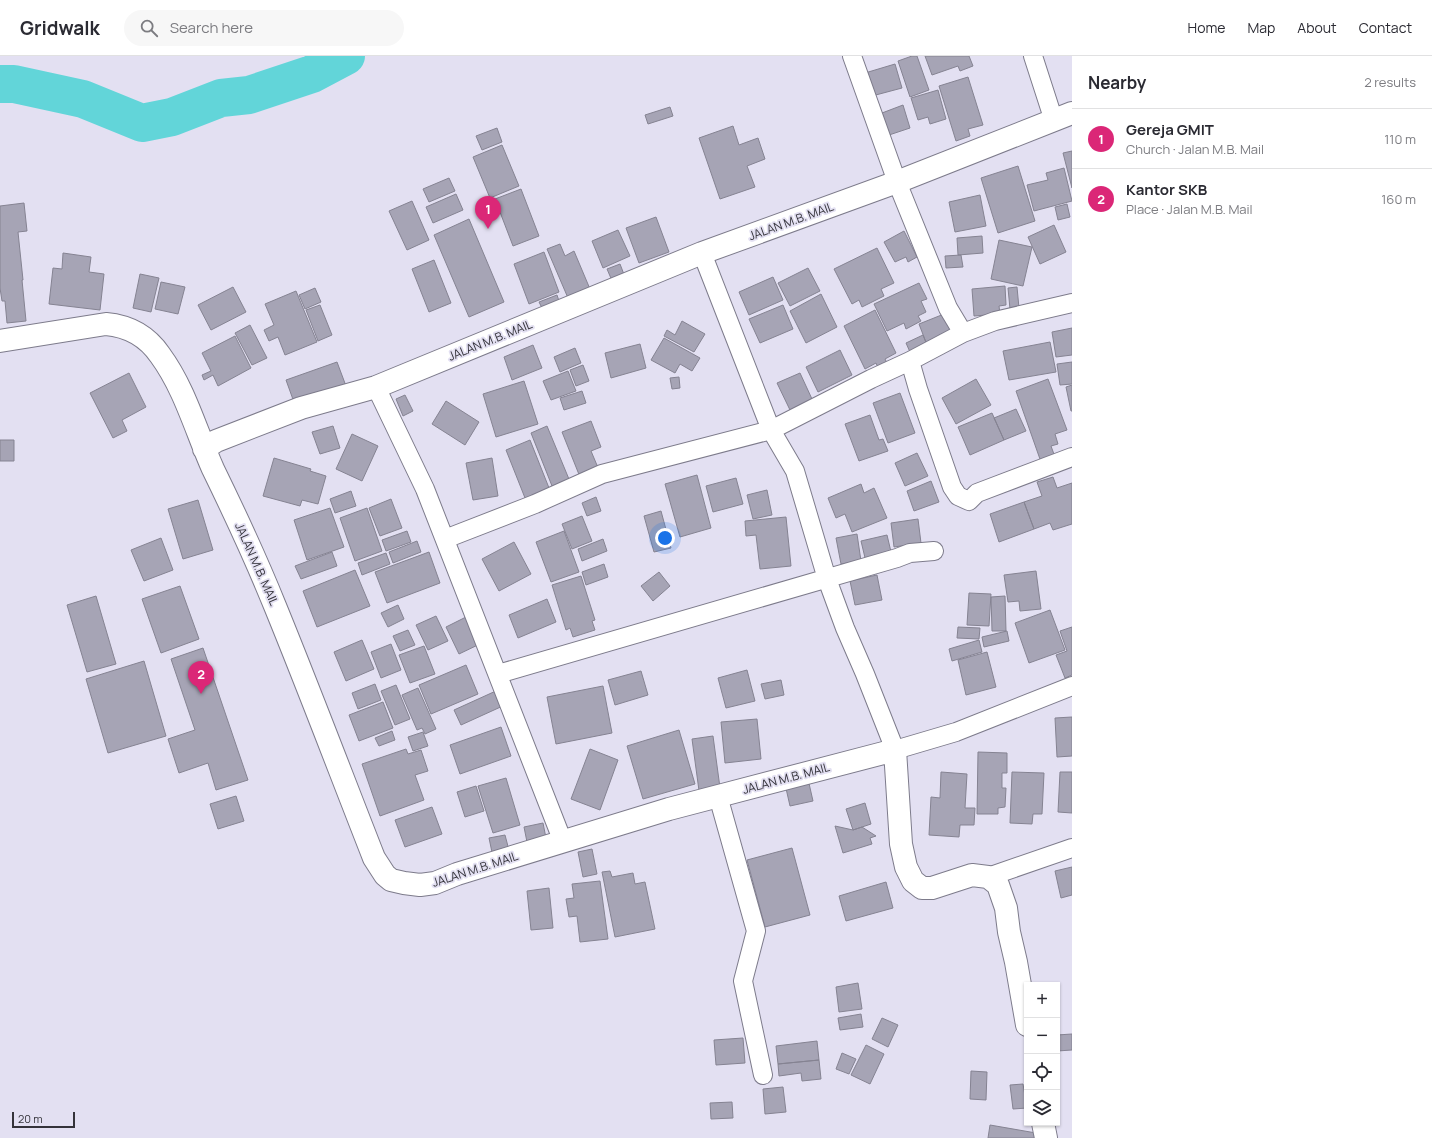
<!DOCTYPE html>
<meta charset="utf-8">
<style>
:root{--surface:#fff;--page:#f7f7f7;--text:#2b2b33;--muted:#7c7c81;--line:#e1e1e2;--accent:#db2777}
body{margin:0;font-family:Manrope,sans-serif;background:var(--page);color:var(--text)}
.controls{position:absolute;right:12px;bottom:12px;display:grid;overflow:hidden;border-radius:0px;box-shadow:0 1px 3px #0004}
.controls button{width:36px;height:36px;display:grid;place-items:center;padding:0;border:0;border-bottom:1px solid var(--line);background:var(--surface);color:var(--text);font:20px sans-serif}
.scale{position:absolute;left:12px;bottom:10px;width:63px;box-sizing:border-box;padding-left:4px;border:2px solid #34333a;border-top:0;font-size:11px;line-height:14px;white-space:nowrap;color:#34333a;-webkit-text-stroke:3px #e3e0f2;paint-order:stroke}
.you{position:absolute;left:665px;top:482px;width:14px;height:14px;margin:-10px;border:3px solid #fff;border-radius:50%;background:#1a73e8;box-shadow:0 0 0 6px #1a73e833}
.badge{display:grid;place-items:center;width:26px;height:26px;border-radius:50%;background:var(--accent);color:#fff;font-size:13px;font-weight:700}
.pin{position:absolute;translate:-50% -33px;filter:drop-shadow(0 1px 2px #0008)}
.pin::after{content:'';position:absolute;top:21px;width:14px;height:12px;background:inherit;clip-path:polygon(0 0,100% 0,50% 100%)}
.list{margin:0;padding:0;list-style:none}
h2{display:flex;justify-content:space-between;align-items:center;height:52px;margin:0;padding:0 16px;font-size:17px}
h2 small{font-size:13px;font-weight:400;color:var(--muted)}
.list li{display:grid;grid-template-columns:26px 1fr auto;gap:12px;align-items:center;box-sizing:border-box;height:60px;padding:0 16px;border-top:1px solid var(--line)}
.list b{display:block;font-size:15px;white-space:nowrap}
.list p{margin:0;font-size:13px;white-space:nowrap;color:var(--muted)}
.list em{font-size:13px;font-style:normal;color:var(--muted)}
.icon{flex:none;width:22px;height:22px;fill:none;stroke:currentColor;stroke-width:2;stroke-linecap:round;stroke-linejoin:round}
.map{position:relative;flex:none;width:1072px;height:1082px;overflow:hidden}
header{display:flex;align-items:center;gap:24px;box-sizing:border-box;height:56px;padding:0 20px;background:var(--surface);border-bottom:1px solid var(--line)}
header strong{font-size:19px}
nav{display:flex;gap:22px;margin-inline-start:auto;font-size:14px}
.search{width:280px;height:36px;background:var(--page);display:flex;align-items:center;gap:10px;box-sizing:border-box;padding:0 14px;border-radius:22px;color:var(--muted);font-size:15px}
main{display:flex}
aside{flex:1;background:var(--surface)}
.map>svg:first-child{display:block}
</style>
<header>
<strong>Gridwalk</strong>
<div class="search"><svg class="icon" aria-label="search" viewBox="0 0 24 24"><circle cx="10" cy="10" r="6"/><path d="M15 15l6 6"/></svg>Search here</div>
<nav><a>Home</a><a>Map</a><a>About</a><a>Contact</a></nav>
</header>
<main>
<div class="map">
<svg width="1072" height="1082" viewBox="0 0 1072 1082">
<rect width="100%" height="100%" fill="#e3e0f2"/>
<g fill="none" stroke-linecap="round" stroke-linejoin="round">
<path stroke="#62d5d9" stroke-width="38" d="M0 28H14L83 43 142 67 172 61 221 42 249 39 312 18 346 0"/>
</g>
<path fill="#a6a4b5" stroke="#858392" d="M912 0H917L929 34 910 41 898 5Z
M925 0H969L973 10 960 15 958 10 932 19Z
M895 8 902 32 872 40 865 17Z
M968 21 983 69 968 73 970 80 956 85 939 30Z
M938 34 946 63 930 68 928 61 918 64 911 42Z
M903 49 910 72 889 79 882 57Z
M670 51 673 60 648 68 645 59Z
M733 70 739 89 758 82 765 103 747 110 755 131 720 143 699 82Z
M497 72 502 86 482 94 476 80Z
M502 89 519 130 490 142 473 101Z
M1072 95V132L1063 97Z
M1018 110 1035 165 998 177 981 122Z
M1064 112 1072 145 1034 155 1027 129 1048 124 1046 117Z
M449 122 455 135 429 146 423 133Z
M521 133 539 180 513 190 495 143Z
M456 138 463 154 433 167 426 151Z
M980 139 986 170 955 176 949 146Z
M412 145 429 184 407 194 389 155Z
M24 147 27 175 18 176 23 224H22L26 265 7 267 5 245H2L0 232V150Z
M1067 148 1070 161 1058 164 1055 151Z
M656 161 669 196 639 207 626 172Z
M469 163 504 246 469 261 434 179Z
M1054 169 1066 196 1040 208 1028 181Z
M618 174 630 200 603 212 592 185Z
M904 175 917 201 908 206 906 201 895 206 884 186Z
M982 180 983 197 958 199 957 182Z
M999 184 1032 191 1023 230 991 223Z
M560 188 565 200 574 195 590 233 568 242 547 193Z
M877 192 894 227 881 233 884 240 862 251 859 244 852 248 834 213Z
M544 196 559 236 529 248 514 208Z
M63 197 91 201 89 216 104 218 100 254 49 248 53 212 62 213Z
M961 199 963 211 946 212 945 200Z
M434 204 451 247 429 256 412 213Z
M620 208 625 221 613 227 607 213Z
M808 212 820 235 790 250 778 227Z
M140 218 159 222 151 256 133 252Z
M773 221 783 244 749 259 739 236Z
M161 226 185 231 178 258 155 253Z
M919 227 927 243 921 245 926 256 918 260 921 265 906 273 904 267 887 275 874 248Z
M1005 230 1006 249 999 250 1000 258 974 260 972 233Z
M233 231 246 256 211 274 198 249Z
M1017 231 1019 252 1010 253 1008 232Z
M315 232 321 246 305 253 299 239Z
M296 235 317 286 285 299 278 281 269 285 264 274 274 269 265 248Z
M821 238 837 271 806 287 790 255Z
M557 239 560 248 543 254 539 246Z
M320 249 332 279 318 285 306 254Z
M783 249 793 273 760 287 749 263Z
M875 254 896 297 885 303 888 309 879 314 876 307 865 313 844 270Z
M944 258 953 279 927 289 919 268Z
M682 265 705 278 694 296 664 280 667 274 675 279Z
M250 269 267 302 252 309 235 277Z
M1072 272V299L1056 301 1052 276Z
M923 279 927 289 910 296 906 287Z
M235 280 251 312 218 330 213 319 204 324 202 319 211 315 202 297Z
M664 282 700 302 692 315 680 308 675 317 651 304Z
M1050 286 1056 316 1009 324 1003 295Z
M640 288 646 312 611 322 605 297Z
M533 289 542 312 512 324 504 301Z
M575 292 581 307 560 316 554 301Z
M840 294 852 319 818 336 806 311Z
M337 306 346 330 295 349 286 324Z
M1072 306V328L1060 329 1057 308Z
M583 309 589 325 576 330 570 314Z
M568 315 576 335 551 344 543 325Z
M129 317 146 351 122 364 127 375 113 382 90 337Z
M800 317 812 343 790 354 777 327Z
M679 321 680 332 672 333 670 322Z
M976 323 991 349 956 368 942 342Z
M1048 323 1067 374 1055 378 1058 388 1051 390 1055 401 1041 406 1016 335Z
M524 325 538 368 496 381 483 338Z
M1072 329V355H1071L1066 331Z
M582 335 586 347 564 354 560 342Z
M900 337 915 377 888 387 873 347Z
M405 339 413 355 403 360 396 343Z
M446 345 479 366 465 389 432 368Z
M1016 353 1026 375 1004 384 994 362Z
M992 357 1004 384 970 399 958 371Z
M870 359 879 384 883 383 888 395 859 405 845 368Z
M591 365 601 391 591 395 599 414 580 421 562 376Z
M333 370 340 392 320 398 312 376Z
M547 370 571 428 554 435 531 377Z
M352 378 378 390 362 425 336 413Z
M0 384H14V405H0Z
M530 384 551 437 527 447 506 394Z
M917 397 928 420 905 430 895 407Z
M274 402 311 413 310 415 326 420 318 448 302 444 300 450 263 440Z
M492 402 498 440 473 444 466 407Z
M697 419 711 472 680 481 665 428Z
M1053 421 1057 432 1072 427V468L1053 474 1050 467 1034 473 1024 446 1042 440 1037 426Z
M736 422 743 448 713 456 706 430Z
M931 425 939 446 914 455 907 435Z
M861 428 864 437 874 432 887 462 852 476 845 458 836 462 828 442Z
M767 434 772 459 753 463 747 439Z
M351 435 356 450 335 457 330 443Z
M596 441 601 455 587 460 582 447Z
M391 443 402 472 380 480 369 452Z
M198 444 213 494 183 503 168 453Z
M1024 446 1034 473 999 486 990 458Z
M330 452 344 491 307 504 294 464Z
M367 452 382 495 355 505 340 462Z
M661 455 671 492 654 496 644 460Z
M582 460 592 485 572 493 562 468Z
M786 461 791 510 760 513 756 479 746 480 745 465Z
M918 463 921 487 894 491 891 467Z
M407 475 411 486 386 495 382 484Z
M564 475 579 516 551 526 536 486Z
M857 478 861 505 841 508 836 482Z
M887 479 892 500 866 506 861 485Z
M161 482 173 514 144 525 131 494Z
M603 483 607 495 582 505 578 493Z
M417 485 421 496 393 507 389 496Z
M514 486 531 518 499 535 482 503Z
M332 496 337 510 301 523 295 510Z
M429 496 440 527 387 547 375 516Z
M386 497 390 508 362 519 358 507Z
M604 508 608 521 586 529 582 516Z
M355 514 370 550 317 571 303 535Z
M1036 515 1041 553 1020 555 1019 545 1008 546 1004 519Z
M659 516 670 530 653 545 641 530Z
M877 519 882 544 855 549 850 525Z
M581 520 595 564 592 565 595 574 573 581 570 572 566 574 552 529Z
M180 530 199 583 161 597 142 543Z
M969 537 991 538 989 570 967 569Z
M96 540 116 608 87 616 67 549Z
M1005 540 1006 575H992L991 541Z
M547 543 556 566 518 582 509 559Z
M398 549 404 563 388 571 381 557Z
M1050 554 1065 594 1029 607 1015 567Z
M470 559 484 586 459 598 446 571Z
M436 560 448 585 428 594 416 569Z
M958 571 980 572 979 583 957 582Z
M1072 571V619L1065 622 1056 599 1067 595 1060 575Z
M408 574 415 589 400 595 393 580Z
M1007 575 1009 585 984 591 982 581Z
M362 584 374 613 346 625 334 596Z
M979 584 982 596 952 605 949 593Z
M391 588 401 614 381 622 371 596Z
M424 590 435 618 410 627 399 599Z
M203 592 248 724 216 734 208 707 179 717 168 683 195 674 171 603Z
M987 596 996 631 966 639 958 604Z
M144 605 166 680 108 697 86 623Z
M466 609 478 638 431 658 419 629Z
M747 614 755 645 726 652 718 622Z
M641 615 648 639 615 649 608 624Z
M781 624 784 639 765 643 761 628Z
M375 628 381 644 358 653 352 637Z
M396 629 410 663 395 669 381 635Z
M603 630 612 677 556 688 547 641Z
M418 632 436 673 425 678 422 672 417 674 402 639Z
M498 634 505 649 461 669 454 654Z
M383 646 393 672 359 685 349 659Z
M1072 661V700L1057 701 1055 662Z
M757 663 761 703 725 707 721 666Z
M501 671 511 700 460 718 450 689Z
M679 674 695 728 643 743 627 690Z
M392 675 395 684 379 690 375 682Z
M423 676 428 690 413 695 408 681Z
M713 680 721 739 700 742 692 683Z
M406 693 408 698 421 694 428 715 415 719 424 744 380 760 362 708Z
M590 693 618 704 600 754 571 743Z
M978 696 1007 697V717H1002V732H1006L1005 751 998 752V758H977Z
M941 716 967 718 965 752H975L974 769H960L959 781 929 779 931 741 940 742Z
M1012 716 1044 717 1042 758H1033L1032 768 1010 767Z
M1060 716H1072V757L1058 756Z
M506 722 520 769 493 777 478 730Z
M808 723 813 745 790 750 785 728Z
M476 730 484 755 465 761 457 736Z
M236 740 244 765 218 773 210 748Z
M865 747 871 768 853 774 846 753Z
M432 751 442 778 405 791 395 764Z
M543 767 547 787 528 791 524 771Z
M835 770 853 774 862 771 876 780 870 782 872 788 843 797Z
M505 779 510 798 493 801 489 782Z
M792 792 810 859 765 871 747 804Z
M592 793 597 818 583 821 578 796Z
M1072 811V839L1061 842 1055 815Z
M610 815 612 821 633 817 635 828 645 826 655 873 615 881 602 816Z
M600 825 608 883 580 886 577 860 569 861 566 843 574 842 572 828Z
M886 826 893 852 846 865 839 840Z
M549 832 553 872 531 874 527 835Z
M858 927 862 953 839 956 836 931Z
M861 958 863 971 840 974 838 962Z
M882 962 898 969 888 991 872 983Z
M1072 978V994L1057 995V979Z
M743 982 745 1007 716 1009 714 984Z
M817 985 819 1004 778 1008 776 990Z
M866 989 884 998 870 1028 851 1019Z
M842 997 856 1003 849 1018 836 1013Z
M819 1004 821 1023 802 1025 801 1017 779 1020 778 1008Z
M971 1015 987 1016 986 1044 970 1043Z
M1023 1028 1027 1052 1013 1053 1010 1029Z
M783 1031 786 1056 765 1058 763 1033Z
M732 1046 733 1062 711 1063 710 1047Z
M990 1069 1036 1077 1035 1082H988Z"/>
<g fill="none" stroke-linecap="round" stroke-linejoin="round">
<defs>
<path id="minor" d="M852 0 897 126 948 252 963 277 995 265 1072 247
M1033 0 1054 65
M702 197 771 374 795 415 827 523 845 572 865 618 895 694 956 676 1072 630
M910 305 918 333 952 431 958 440 969 445 977 437 1072 401
M376 331 425 433 563 786
M445 483 535 448 602 418 771 374 871 323 910 305 963 277
M498 618 897 502 910 497 934 495
M718 740 756 875 743 925 763 1019
M988 821 1072 792"/>
<path id="tertiary" d="M0 285 106 268C128 270 147 280 160 299 185 333 196 375 213 413 235 458 256 503 275 550 309 633 341 718 374 802L385 819 391 824 404 827 420 829 435 827 457 818 669 753 895 694 901 788 906 811 913 825 922 832H932L972 819 988 821 998 829 1006 852 1009 876 1016 906 1027 969
M204 393 216 385 301 352 376 331 702 197 897 126 1072 57
M1043 1067 1046 1082"/>
</defs>
<use href="#minor" stroke="#7d7b8b" stroke-width="20"/>
<use href="#tertiary" stroke="#7d7b8b" stroke-width="24"/>
<use href="#minor" stroke="#fff" stroke-width="18"/>
<use href="#tertiary" stroke="#fff" stroke-width="22"/>
</g>
<g text-anchor="middle" dominant-baseline="central" stroke-width="3.5" stroke-linejoin="round" paint-order="stroke">
<g font-size="12" fill="#34333a" stroke="#e3e0f2">
<text transform="translate(791 165) rotate(-20)">JALAN M.B. MAIL</text>
<text transform="translate(490 284) rotate(-22)">JALAN M.B. MAIL</text>
<text transform="translate(257 508) rotate(66)">JALAN M.B. MAIL</text>
<text transform="translate(786 722) rotate(-15)">JALAN M.B. MAIL</text>
<text transform="translate(475 813) rotate(-18)">JALAN M.B. MAIL</text>
</g>
</g>
</svg>
<div class="controls">
<button>+</button>
<button>−</button>
<button><svg class="icon" aria-label="locate" viewBox="0 0 24 24"><circle cx="12" cy="12" r="6"/><path d="M12 2v4M12 18v4M2 12h4M18 12h4"/></svg></button>
<button><svg class="icon" aria-label="layers" viewBox="0 0 24 24"><path d="M12 4l9 5-9 5-9-5zM3 14l9 5 9-5"/></svg></button>
</div>
<div class="scale">20 m</div>
<div class="you"></div>
<div class="pin badge" style="left:488px;top:173px">1</div>
<div class="pin badge" style="left:201px;top:638px">2</div>
</div>
<aside>
<h2>Nearby<small>2 results</small></h2>
<ul class="list">
<li><span class="badge">1</span><div><b>Gereja GMIT</b><p>Church · Jalan M.B. Mail</p></div><em>110 m</em></li>
<li><span class="badge">2</span><div><b>Kantor SKB</b><p>Place · Jalan M.B. Mail</p></div><em>160 m</em></li>
</ul>
</aside>
</main>
